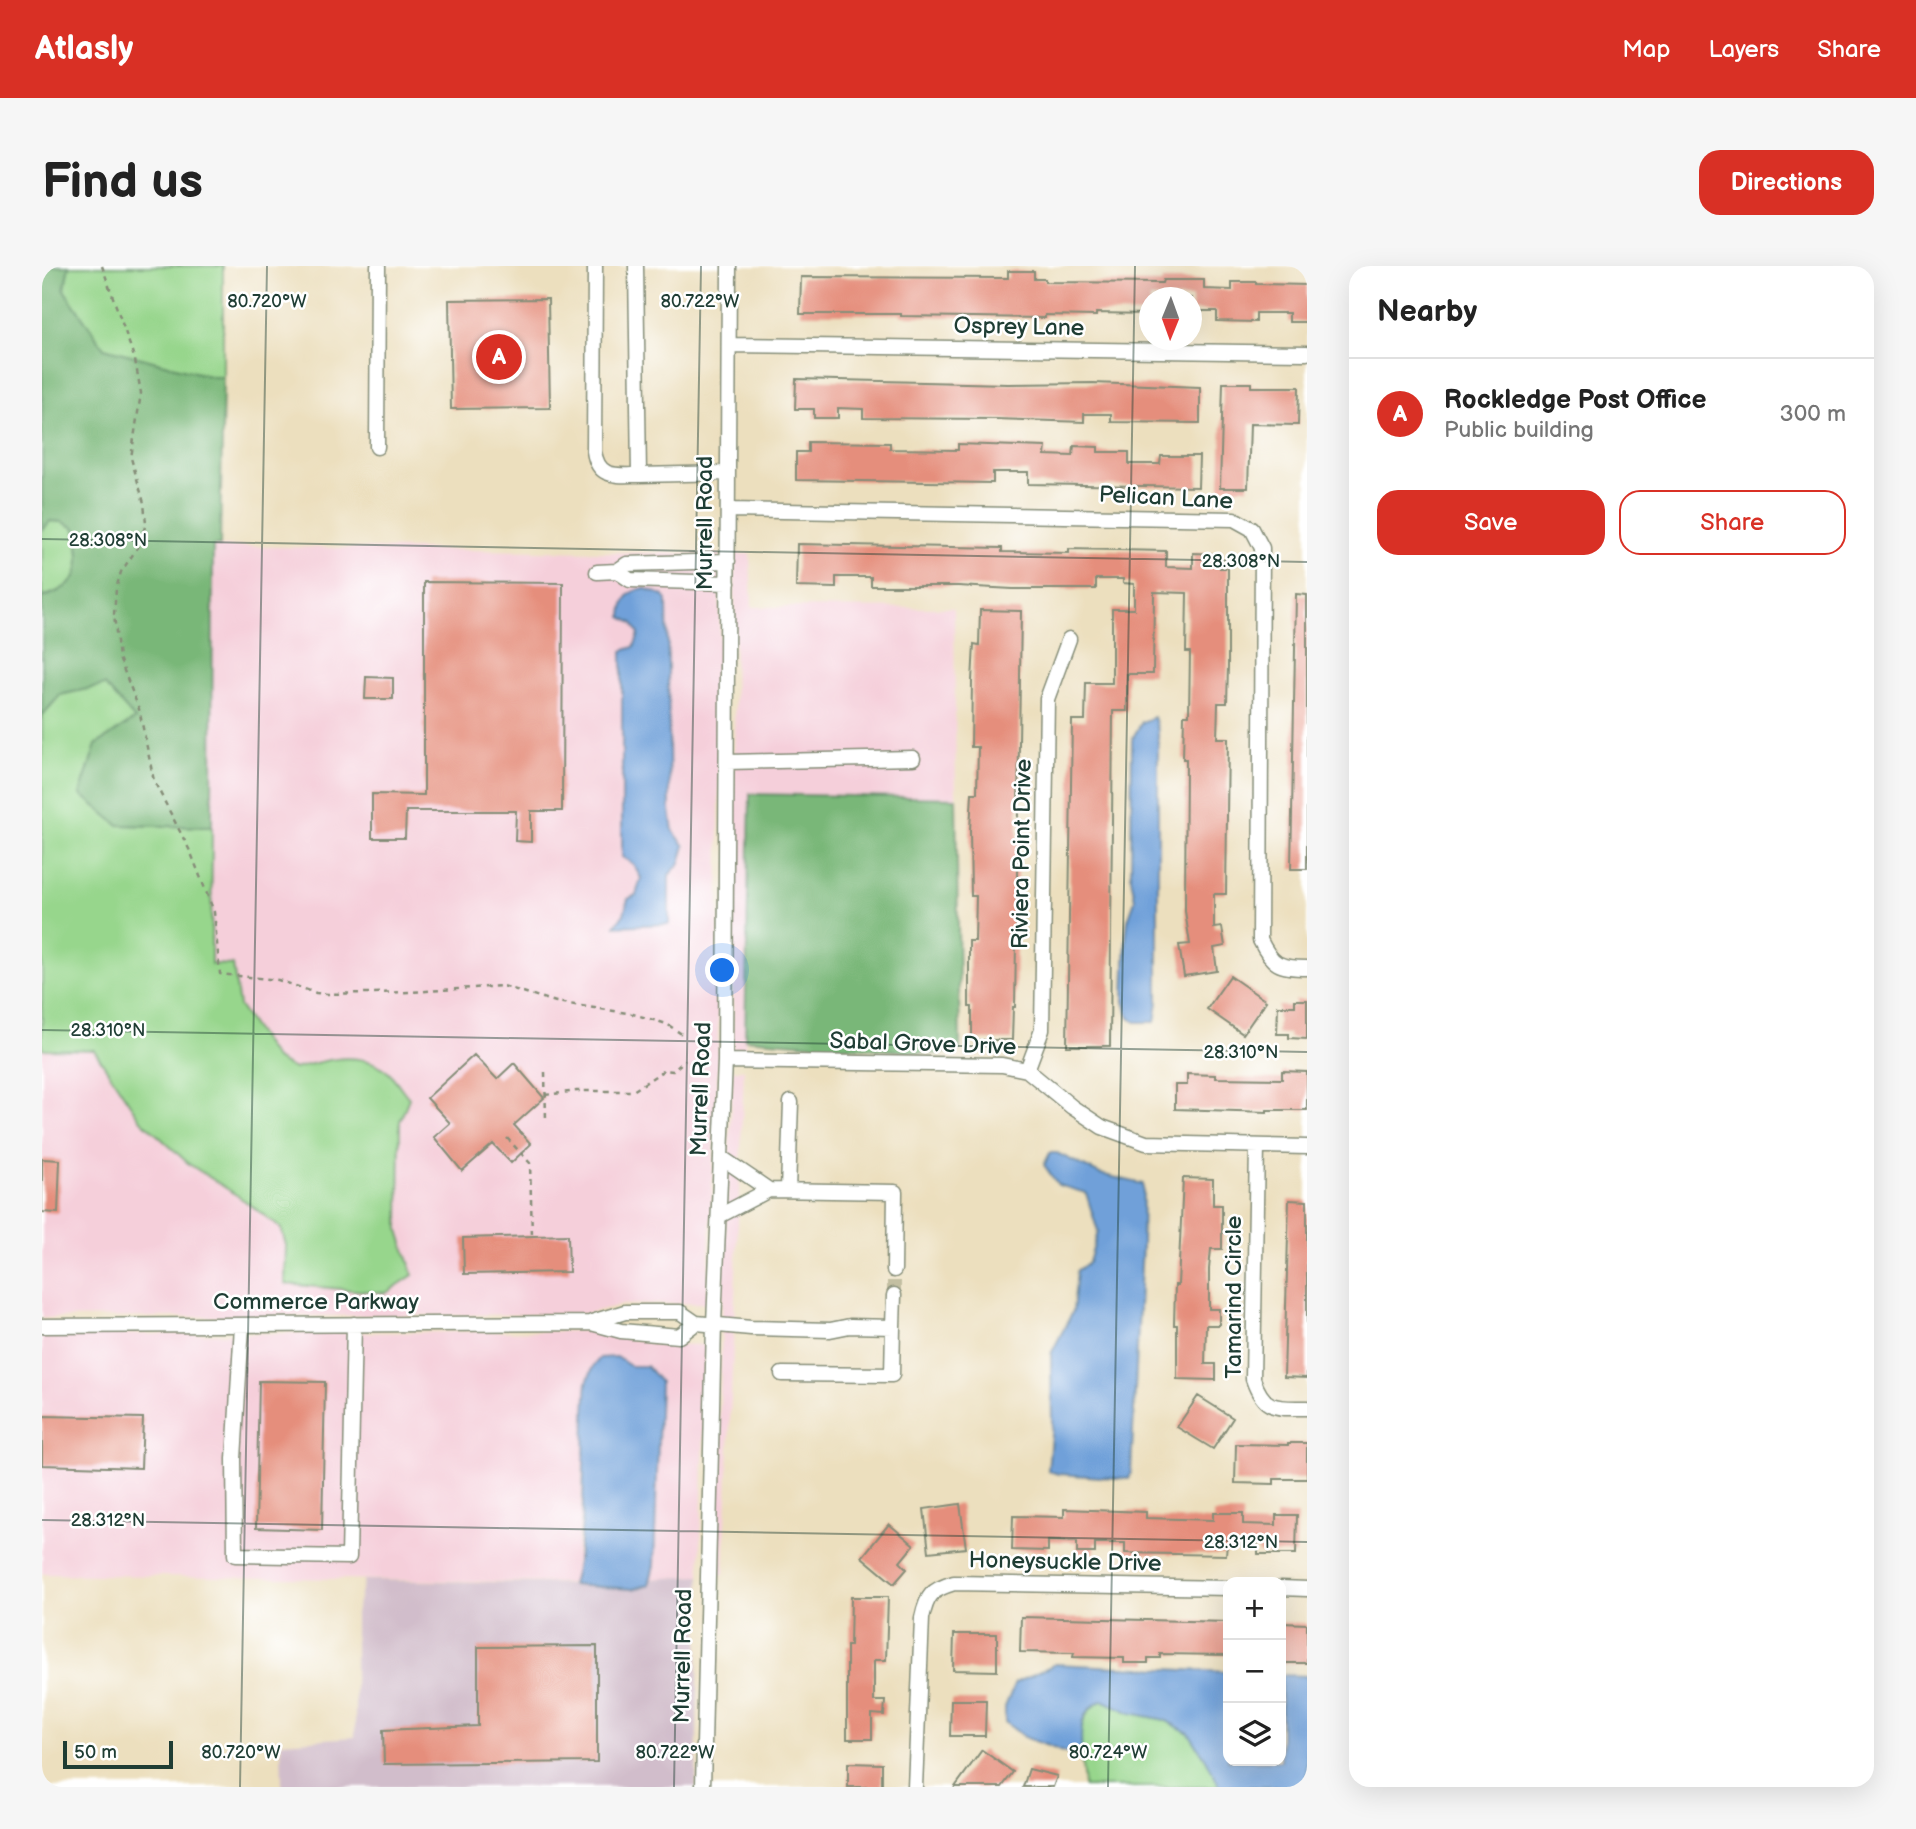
<!DOCTYPE html>
<meta charset="utf-8">
<style>
:root{--surface:#fff;--page:#f6f6f6;--text:#222;--muted:#767676;--line:#e0e0e0;--accent:#d93025}
body{margin:0;font-family:"Balsamiq Sans",sans-serif;background:var(--page);color:var(--text)}
.controls{position:absolute;right:21px;bottom:21px;display:grid;overflow:hidden;border-radius:14px;box-shadow:0 7px 28px #0002}
.controls button{width:63px;height:63px;display:grid;place-items:center;padding:0;border:0;border-bottom:2px solid var(--line);background:var(--surface);color:var(--text);font:35px sans-serif}
.compass{position:absolute;left:1097px;top:21px;width:63px;height:63px;border-radius:50%;background:var(--surface);box-shadow:0 7px 28px #0002;rotate:181deg}
.scale{position:absolute;left:21px;bottom:18px;width:110px;box-sizing:border-box;padding-left:7px;border:4px solid #1f3d34;border-top:0;font-size:19px;line-height:24px;white-space:nowrap;color:#1f3d34;-webkit-text-stroke:5px #fff;paint-order:stroke}
.you{position:absolute;left:681px;top:705px;width:24px;height:24px;margin:-18px;border:5px solid #fff;border-radius:50%;background:#1a73e8;box-shadow:0 0 0 10px #1a73e833}
.badge{display:grid;place-items:center;width:46px;height:46px;border-radius:50%;background:var(--accent);color:#fff;font-size:23px;font-weight:700}
.pin{position:absolute;translate:-50% -50%;border:4px solid #fff;box-shadow:0 2px 7px #0006}
.list{margin:0;padding:0;list-style:none}
h2{display:flex;justify-content:space-between;align-items:center;height:91px;margin:0;padding:0 28px;font-size:30px}
h2 small{font-size:23px;font-weight:400;color:var(--muted)}
.list li{display:grid;grid-template-columns:46px 1fr auto;gap:21px;align-items:center;box-sizing:border-box;height:112px;padding:0 28px;border-top:2px solid var(--line)}
.list b{display:block;font-size:26px;white-space:nowrap}
.list p{margin:0;font-size:23px;white-space:nowrap;color:var(--muted)}
.list em{font-size:23px;font-style:normal;color:var(--muted)}
.actions{display:flex;gap:14px;padding:21px 28px}
.actions a{flex:1;padding:16px 0;border:2px solid var(--accent);border-radius:21px;text-align:center;font-size:24px;color:var(--accent)}
.actions .main{background:var(--accent);color:#fff}
.icon{flex:none;width:38px;height:38px;fill:none;stroke:currentColor;stroke-width:2;stroke-linecap:round;stroke-linejoin:round}
.map{position:relative;flex:none;width:1265px;height:1521px;overflow:hidden;border-radius:21px}
header{display:flex;align-items:center;gap:42px;box-sizing:border-box;height:98px;padding:0 35px;background:var(--accent);color:#fff}
header strong{font-size:33px}
nav{display:flex;gap:38px;margin-inline-start:auto;font-size:24px}
.intro{display:flex;align-items:center;justify-content:space-between;box-sizing:border-box;height:168px;padding:0 42px}
h1{margin:0;font-size:49px}
.button{padding:18px 32px;border-radius:21px;background:var(--accent);color:#fff;font-size:24px;font-weight:700}
main{display:flex;gap:42px;padding:0 42px}
aside{flex:1;background:var(--surface);border-radius:21px;box-shadow:0 7px 28px #0002}
.map>svg:first-child{display:block}
</style>
<header>
<strong>Atlasly</strong>
<nav><a>Map</a><a>Layers</a><a>Share</a></nav>
</header>
<div class="intro"><h1>Find us</h1><a class="button">Directions</a></div>
<main>
<div class="map">
<svg width="1265" height="1521" viewBox="0 0 1265 1521">
<rect width="100%" height="100%" fill="#fff"/>
<filter id="ink" filterUnits="userSpaceOnUse"><feTurbulence type="fractalNoise" baseFrequency=".0143" numOctaves="2"/><feDisplacementMap in="SourceGraphic" scale="14" xChannelSelector="R" yChannelSelector="G"/><feConvolveMatrix kernelMatrix="1 2 1 2 8 2 1 2 1" color-interpolation-filters="sRGB"/></filter>
<filter id="wash" filterUnits="userSpaceOnUse"><feTurbulence type="fractalNoise" baseFrequency=".00686" numOctaves="4" result="noise"/><feDisplacementMap in="SourceGraphic" scale="28" xChannelSelector="R" yChannelSelector="G"/><feGaussianBlur stdDeviation="1.57" result="paint"/><feColorMatrix in="noise" values="0 0 0 0 0 0 0 0 0 0 0 0 0 0 0 0 0 1.4 0 .05"/><feComposite in="paint" operator="in"/></filter>
<g filter="url(#wash)">
<rect width="100%" height="100%" fill="#ecdfbe"/>
<path fill="#f5cfda" fill-rule="evenodd" d="M171 280 678 288 676 795 665 1037 580 1039 542 1048 0 1052V783L52 784 98 853 239 962 244 979V1018L344 1027 371 1009 357 964 358 855 280 794 252 803 233 793 197 740 191 699H169ZM625 334 627 526 631 565 638 597 574 659 594 629 599 612 591 598 592 381 597 368 591 357Z
M693 288H708L710 341 912 342 914 532 708 528 703 787H691Z
M691 804H702L682 1308 674 1309 680 1047Z
M543 1065 613 1078 664 1079 658 1310 608 1313 612 1299 543 1140 539 1249 531 1317 0 1308V1069Z"/>
<path fill="#d1bdcb" d="M658 1310 654 1521H240L239 1476 313 1471V1347L322 1314 607 1319 608 1313Z"/>
<path fill="#97d68c" stroke="#5b8a60" stroke-width="2" d="M27 0H181V111H171L62 82 22 24Z
M8 255 21 256 33 262C40 302 42 318 0 331V264Z
M63 419 93 453 54 479 76 559 170 561 169 698 191 699 197 740 233 793 252 803C284 793 324 782 350 810 356 817 361 825 367 832L358 855 357 964 371 1009 344 1027 243 1018 244 979 239 962 196 930 147 898 98 853 52 784 0 783V450L18 429Z
M1061 1434 1089 1447 1123 1454 1147 1467 1165 1495 1178 1521H1042C1040 1490 1029 1449 1061 1434Z"/>
<path fill="#79b778" stroke="#4c7a56" stroke-width="2" d="M0 0H27L22 24 62 82 171 111H181L178 280H171L170 561 76 559 38 528 54 479 93 453 63 419 18 429 0 450V332C41 318 41 301 33 262L21 256 8 255 0 264Z
M708 528 914 532 918 784 896 788 703 773Z"/>
<path fill="#6fa0d9" stroke="#476e86" stroke-width="2" d="M602 322 621 329 625 334 628 544 631 565 643 580 638 597 627 609V658L573 660 582 648 586 633 594 629 599 612 591 598 580 591V385L592 381 597 368 591 357 580 351C581 335 585 325 602 322Z
M1112 451 1116 465V735L1113 756H1094L1087 752 1082 735 1084 670 1086 654 1093 634 1089 612 1090 473 1100 456Z
M1008 887H1015L1058 908 1101 918 1100 979 1089 1206 1087 1213 1017 1208 1006 1205 1010 1157 1009 1088 1031 1045 1035 1005 1047 996 1056 966 1044 927 1016 919 1002 899Z
M575 1091 588 1100H605L618 1116 612 1299 607 1319 591 1323 530 1319C547 1259 539 1179 545 1116L552 1099 558 1092Z
M1013 1398 1186 1406V1495H1239V1409L1265 1410V1521H1178L1165 1495 1147 1467 1123 1454 1089 1447 1061 1434C1034 1446 1039 1467 1040 1493L982 1471 963 1456V1441L973 1417Z"/>
<g id="blocks">
<path fill="#e58e7b" d="M966 5H992V13H1003V16L1120 17 1121 14H1162V23L1190 24V16H1214V18L1265 19V56H1247V47H1214V56L1175 55V45H1150V32H1108V48L1054 47V50L1003 49V52L859 50V48H758L759 11 966 12Z
M506 33 508 142 409 143 407 34Z
M754 113 966 118 1051 117 1158 121V157L1069 156V148H1042V156L953 153 821 152V143L796 142V152H772V143H753Z
M1181 117H1209V121H1257L1256 159 1208 158 1206 222H1178Z
M766 176 848 177V183L916 184V178L1004 181 1003 189 1031 190 1032 180 1056 181V186H1087V198H1118L1119 190H1157L1156 221 986 218V206H951V217L754 214V186H766Z
M755 278 960 282V286L1027 287V283L1124 285V301L1151 302V287L1178 288V302H1186V400L1185 437H1176L1175 472H1186L1184 628H1172V662L1180 661 1183 680 1172 682 1175 705 1142 710 1137 679 1148 678 1143 645 1144 493H1141L1142 449H1147L1148 386H1144L1145 327 1112 326 1111 408H1085V445H1071L1068 780H1025L1030 454H1043L1044 417H1070V343H1092V318L1081 317V313H1054V323H971L916 320H829V311H794V322L754 321Z
M382 316 521 317 520 545H489V576L473 575 474 545H364L363 572H330V528L382 529Z
M1254 328 1265 329V603H1249Z
M938 344 979 345 973 741H971L970 774H930V741H927V675H933L934 630H929L928 564 930 527H935L936 481H929L930 415 932 378 937 379Z
M324 411 351 412V433H323Z
M1188 710 1224 735 1201 768 1165 743Z
M1253 734H1265V773L1247 772V768H1235L1236 740H1253Z
M432 789 455 813 472 797 502 832 472 859 489 878 469 897 451 878 420 905 392 871 408 857 385 832Z
M1240 805 1265 806V844H1225V846L1133 843V819H1145V808L1173 809V812L1240 813Z
M0 893 18 894 16 947 0 946Z
M1141 912 1171 913V939H1180V983H1169L1167 1003V1043H1177V1059H1164L1163 1098H1174V1114L1135 1113V1059H1132L1133 1019H1136Z
M1247 934 1265 935V1112L1242 1111Z
M526 969 527 1006 422 1008 421 972Z
M217 1115 283 1116 280 1264 214 1262Z
M1156 1130 1191 1152 1171 1183 1135 1161Z
M0 1150 101 1152 99 1202 0 1199Z
M1246 1177H1265V1213H1232V1218L1193 1217 1194 1178 1246 1179Z
M918 1238 924 1282 887 1286 882 1243Z
M1022 1243 1104 1246V1252L1171 1254V1247H1201V1258L1234 1259V1249H1255L1254 1288H1216V1279L1185 1278 1184 1289 1083 1287V1277H1053V1287H1035V1276L1006 1275V1285L970 1284 971 1250 1022 1251Z
M847 1258 872 1279 858 1296 865 1303 852 1318 820 1291Z
M809 1331H846L844 1394H832V1435H843L842 1449 830 1448V1473H805V1380H808Z
M979 1351 1186 1356V1389L1118 1388V1392H1106V1397H1082V1392L1031 1391 1032 1387 978 1386Z
M1239 1357 1265 1358V1397H1239Z
M912 1368H955V1405L911 1404Z
M555 1380V1496L342 1498 341 1464 436 1460V1381Z
M909 1434H944L943 1470H908Z
M940 1484 971 1506 960 1521H913Z
M806 1497 840 1498V1521H806Z
M987 1503 1015 1510 1011 1521H981Z"/>
</g>
</g>
<g filter="url(#ink)">
<use href="#blocks" fill-opacity="0" stroke="#868e79" stroke-width="2"/>
<g fill="none" stroke-linecap="round" stroke-linejoin="round">
<path stroke="#c3bfa2" stroke-width="14" stroke-dasharray="14 7" stroke-linecap="butt" d="M852 1029V1004"/>
<defs>
<path id="minor" d="M553 0 552 185C556 213 574 209 597 209
M594 0 597 209 686 207
M688 79 1265 87
M335 181 336 0
M686 244 1192 253 1210 263 1220 282 1218 674C1230 699 1237 702 1265 702
M686 295 585 298 575 305 588 314 686 317
M555 306 575 305
M685 496 871 492
M683 795 960 799 985 804 1030 841 1060 861 1104 877 1265 881
M985 804 1000 764 1005 433 1027 373
M1215 880 1211 1113C1222 1145 1234 1142 1265 1142
M680 892 727 924
M746 924 749 836
M677 950 727 924 853 926 852 1004
M550 1056 583 1046H638L654 1057 709 1062 788 1064 808 1060 851 1061 850 1109 740 1108
M200 1059 192 1193 193 1289 307 1291 312 1058
M0 1060 549 1057 579 1065 637 1070 654 1057
M851 1061 852 1029
M1239 1322 1265 1323
M661 1521 672 1058 683 795 687 0
M873 1521 880 1352C885 1329 889 1324 912 1317L1186 1322"/>
</defs>
<use href="#minor" stroke="#868e79" stroke-width="17"/>
<path stroke="#868e79" stroke-width="2.5" stroke-dasharray="5 5" stroke-linecap="butt" d="M60 0 93 94 99 127 89 192 102 237 104 258 96 281 79 306 74 323 72 349 77 392 97 443 112 515 149 587 172 646 178 708 236 714 274 727 285 728 369 726 461 720 514 736 591 748 625 758 638 767 644 769
M503 806 504 855
M503 829 535 825H591L622 804 631 805 643 794
M465 872 488 897 490 970"/>
<use href="#minor" stroke="#fff" stroke-width="14"/>
</g>
</g>
<path fill="none" stroke="#1f3d34" stroke-width="2" stroke-opacity="0.45" d="M0 273 1265 296M0 764 1265 786M0 1254 1265 1276M198 1521 225 0M632 1521 659 0M1066 1521 1093 0"/>
<g text-anchor="middle" dominant-baseline="central" stroke-width="5" stroke-linejoin="round" paint-order="stroke">
<g font-size="23" fill="#1f3d34" stroke="#fff">
<text transform="translate(977 61) rotate(1)">Osprey Lane</text>
<text transform="translate(1124 232) rotate(3)">Pelican Lane</text>
<text transform="translate(663 257) rotate(-90)">Murrell Road</text>
<text transform="translate(980 588) rotate(-89)">Riviera Point Drive</text>
<text transform="translate(881 778) rotate(2)">Sabal Grove Drive</text>
<text transform="translate(659 823) rotate(-88)">Murrell Road</text>
<text transform="translate(1192 1031) rotate(-90)">Tamarind Circle</text>
<text x="274" y="1036">Commerce Parkway</text>
<text transform="translate(1023 1296) rotate(1)">Honeysuckle Drive</text>
<text transform="translate(641 1390) rotate(-89)">Murrell Road</text>
</g>
</g>
<g font-size="18" text-anchor="middle" fill="#1f3d34" stroke="#fff" stroke-width="5" stroke-linejoin="round" paint-order="stroke">
<text x="225" y="41">80.720°W</text>
<text x="658" y="41">80.722°W</text>
<text x="66" y="280">28.308°N</text>
<text x="1199" y="301">28.308°N</text>
<text x="66" y="770">28.310°N</text>
<text x="1199" y="792">28.310°N</text>
<text x="66" y="1260">28.312°N</text>
<text x="1199" y="1282">28.312°N</text>
<text x="199" y="1492">80.720°W</text>
<text x="633" y="1492">80.722°W</text>
<text x="1066" y="1492">80.724°W</text>
</g>
</svg>
<div class="controls">
<button>+</button>
<button>−</button>
<button><svg class="icon" aria-label="layers" viewBox="0 0 24 24"><path d="M12 4l9 5-9 5-9-5zM3 14l9 5 9-5"/></svg></button>
</div>
<svg class="compass" viewBox="-18 -18 36 36"><path d="M0-13l5 13h-10z" fill="#e53935"/><path d="M0 13l5-13h-10z" fill="#767676"/></svg>
<div class="scale">50 m</div>
<div class="you"></div>
<div class="pin badge" style="left:457px;top:91px">A</div>
</div>
<aside>
<h2>Nearby<small></small></h2>
<ul class="list">
<li><span class="badge">A</span><div><b>Rockledge Post Office</b><p>Public building</p></div><em>300 m</em></li>
</ul>
<div class="actions"><a class="main">Save</a><a>Share</a></div>
</aside>
</main>
